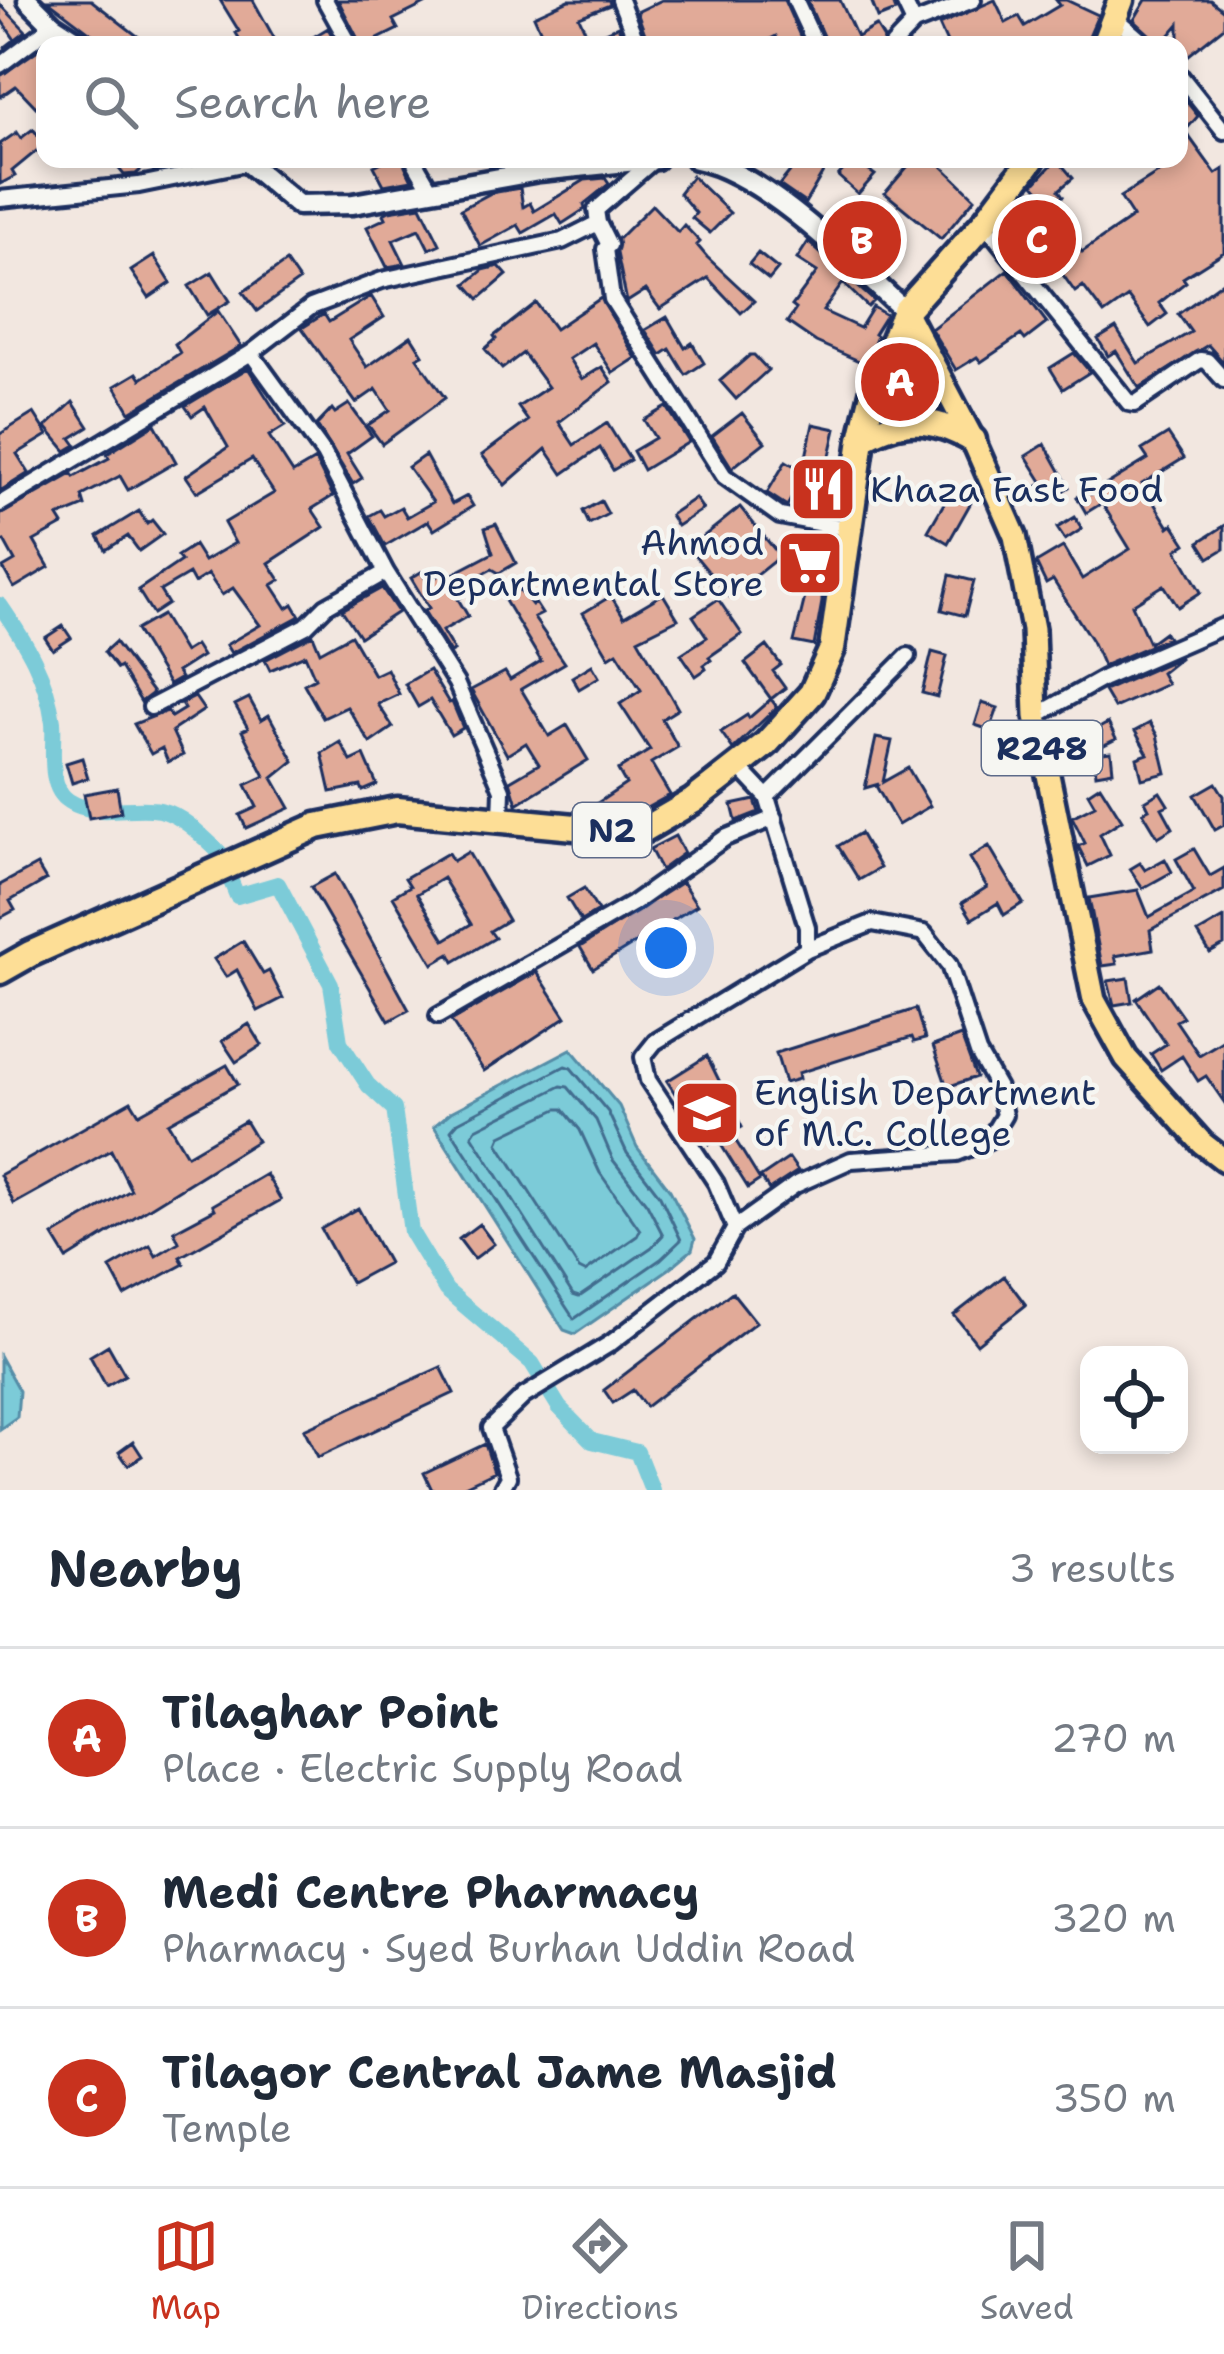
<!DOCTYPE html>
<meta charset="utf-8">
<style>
:root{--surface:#fff;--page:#f2f2f3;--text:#1f2937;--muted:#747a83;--line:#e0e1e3;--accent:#c8321e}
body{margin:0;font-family:"Shantell Sans",sans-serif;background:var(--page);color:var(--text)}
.controls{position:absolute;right:36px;bottom:36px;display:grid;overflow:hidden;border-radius:24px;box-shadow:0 6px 18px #0003}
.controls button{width:108px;height:108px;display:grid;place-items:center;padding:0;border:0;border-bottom:3px solid var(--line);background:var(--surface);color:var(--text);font:60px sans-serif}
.you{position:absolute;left:666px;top:948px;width:42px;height:42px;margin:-30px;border:9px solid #fff;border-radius:50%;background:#1a73e8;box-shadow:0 0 0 18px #1a73e833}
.badge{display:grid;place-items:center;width:78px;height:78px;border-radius:50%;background:var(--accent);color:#fff;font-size:39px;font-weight:700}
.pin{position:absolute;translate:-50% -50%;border:6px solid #fff;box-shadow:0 3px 12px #0006}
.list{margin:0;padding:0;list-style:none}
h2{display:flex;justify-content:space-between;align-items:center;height:156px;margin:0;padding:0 48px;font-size:51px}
h2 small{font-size:39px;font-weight:400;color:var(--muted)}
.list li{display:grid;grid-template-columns:78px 1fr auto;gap:36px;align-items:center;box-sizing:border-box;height:180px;padding:0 48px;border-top:3px solid var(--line)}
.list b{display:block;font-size:45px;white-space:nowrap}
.list p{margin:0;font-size:39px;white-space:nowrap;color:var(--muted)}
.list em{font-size:39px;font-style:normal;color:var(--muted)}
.icon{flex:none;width:66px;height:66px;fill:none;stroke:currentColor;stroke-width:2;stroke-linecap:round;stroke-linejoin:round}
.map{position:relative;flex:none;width:1224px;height:1490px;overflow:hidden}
.search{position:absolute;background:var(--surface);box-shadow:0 6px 18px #0003;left:36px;right:36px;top:36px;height:132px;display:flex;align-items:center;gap:30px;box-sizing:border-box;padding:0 42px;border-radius:24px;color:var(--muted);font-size:45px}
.sheet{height:696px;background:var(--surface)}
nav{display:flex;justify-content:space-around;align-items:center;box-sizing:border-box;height:168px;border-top:3px solid var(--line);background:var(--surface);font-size:33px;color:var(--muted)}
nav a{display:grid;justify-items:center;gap:6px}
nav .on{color:var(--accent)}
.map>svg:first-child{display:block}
</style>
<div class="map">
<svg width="1224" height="1490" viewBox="0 0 1224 1490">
<rect width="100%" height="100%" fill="#f2e7e0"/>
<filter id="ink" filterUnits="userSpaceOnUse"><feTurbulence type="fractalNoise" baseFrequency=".00833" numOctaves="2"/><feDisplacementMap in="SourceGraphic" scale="24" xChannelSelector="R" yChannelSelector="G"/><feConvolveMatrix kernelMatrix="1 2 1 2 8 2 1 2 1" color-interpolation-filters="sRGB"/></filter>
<g filter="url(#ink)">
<path fill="#7ccbd8" stroke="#558da7" stroke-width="3" d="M571 1049 619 1106 637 1147 670 1190 695 1239 692 1250 669 1269 575 1334 564 1330 434 1126 451 1112Z
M0 1357 19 1391 17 1417 0 1429Z"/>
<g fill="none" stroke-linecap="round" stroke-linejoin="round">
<path stroke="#426d8f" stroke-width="3" d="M565 1066 571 1068 608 1112 627 1153 660 1196 681 1240 661 1259 574 1319 451 1130 458 1122Z
M561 1086 568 1087 596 1120 613 1160 647 1204 663 1235 652 1247 579 1297 573 1295 472 1135 476 1129Z
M557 1109H563L580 1130 600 1173 640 1230 637 1236 585 1272 579 1269 498 1143 501 1136Z"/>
<path stroke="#7ccbd8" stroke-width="16" d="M0 605C26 643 47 676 53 722 55 745 46 787 69 801 97 819 131 804 160 810 184 816 203 837 220 853
M228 874 237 896 278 884 331 984 340 1042 368 1085 394 1109 411 1232 446 1290 532 1363 559 1407 592 1441 637 1452 652 1490"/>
</g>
<path fill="#e1aa98" stroke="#1b2f5e" stroke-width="3" fill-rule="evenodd" d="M47 0H91L149 45H99L92 34Z
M220 0H253L278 45H243L236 33 239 31Z
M338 0H433L393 20 398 29 366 45H361Z
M569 0H609L610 5 579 17 589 39 618 26 626 45H547L534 16Z
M662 0H784L804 45H780L776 36 759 45H649L637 12Z
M807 0H840L857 37 876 26 884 39 882 45H827Z
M871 0H892L896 11 878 18Z
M995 0 1006 23 1019 16 1025 26 1060 5 1056 0H1066L1098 15 1085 45H948L939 25Z
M1146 0H1210L1224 11V27L1179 63V24L1161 45 1134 20Z
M0 4 26 31 4 48 15 40 0 18Z
M328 28 337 45H300Z
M45 45V98L36 107 16 86 0 97V76Z
M1179 92 1198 116 1185 131 1216 174 1224 169V252L1183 278 1186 282 1159 303 1167 314 1150 327 1128 297 1104 314 1083 286 1075 292 1058 268 1044 280 1002 227 1022 242 1028 236 1012 214 1039 190 1034 184 1057 159 1073 178 1059 190 1063 196 1043 208 1082 252 1133 217 1120 197 1166 168 1157 159H1179Z
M33 129 45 144 12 171 15 176 0 184V144L17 132 21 138Z
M111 159H165L172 167 154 170 148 164 136 174 124 175Z
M388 159H402L412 180 384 185 374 166Z
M800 159H831L805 203 779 185Z
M853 159 875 175 858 194 838 176Z
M914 159H952L943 167 975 198 941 239 885 193Z
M692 176 730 213 710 233 692 218 696 213 679 193Z
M605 178 609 184 584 204 585 209 562 224 556 214 523 233 518 225 480 246 461 209 491 193 520 188 523 207 530 203 534 211 585 180Z
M652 205 678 232 684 225 700 242 697 245 707 257 754 301 741 313 708 278 660 309 646 290 627 302 617 253 618 239Z
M421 206 440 244 429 249 419 229 393 240 405 264 387 267 367 227 386 218 384 214 389 211Z
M868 225 886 238 872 257 855 242Z
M808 242 874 301 868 307 843 283 823 311 860 328 873 307 886 315 874 334 877 336 866 364 816 342 787 322 796 309 792 306 817 272 797 259Z
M758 253 778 269 769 280 749 264Z
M154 256 171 283 149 298 131 271Z
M286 262 299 281 257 311 243 292Z
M499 266 507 275 479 299 466 284 483 270Z
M1007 270 1047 323 1025 340 1021 335 981 362 977 357 956 370 931 329Z
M212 272 230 301 207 315 189 286Z
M1224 281V363L1208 345 1139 388 1116 351 1108 356 1098 339 1116 328 1138 363 1191 332 1178 314Z
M371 296 384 317 349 340 367 367 411 336 423 355 417 358 445 398 382 444 368 425 390 410 376 389 356 403 302 328 324 314 329 322Z
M601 298 636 358 613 373 593 343 569 359 582 379 602 367 612 382 559 422 574 445 607 423 630 460 613 470 600 448 563 474 546 449 505 485 482 455 528 421 518 407 548 387 523 353 502 369 485 349 496 339 494 336 536 303 555 329Z
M218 311 241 346 130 412 115 386 137 373 141 379 180 353 175 344Z
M667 317 685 348 692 343 704 363 686 375 670 349 661 355 645 330Z
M1074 353 1090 372 1063 389 1050 368Z
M750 355H754L768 370 736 399 720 381Z
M248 368 285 426 269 436 293 473 315 460 333 496 312 509 324 527 269 563 280 580 272 585 287 608 293 604 300 616 231 653 226 645 260 625 233 588 222 595 208 574 194 583 189 574 160 591 168 604 153 614 138 590 181 561 177 556 194 545 204 561 235 543 224 523 274 493 252 459 197 492 186 476 228 447 205 407 192 416 185 406Z
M73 402 89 427 71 438 76 445 66 451 46 427Z
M349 404 372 436 347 454 362 478 353 484 317 425 332 409 335 413Z
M667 407 689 442 643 470 633 451 655 438 644 420Z
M34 413 48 435 17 454 29 473 0 491V434Z
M742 413 765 442 732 468 712 436Z
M155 424 176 462 128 490 120 476 82 496 85 506 58 517 63 525 34 541 49 567 14 588 3 568 15 561 4 541 0 543V515L72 474 74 477 109 458 107 454Z
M813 424 836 429 824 482 831 483 827 513 804 509 810 466 787 506 767 493 786 461 803 471Z
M1168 434 1184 458 1142 484 1169 527 1173 524 1186 544 1177 550 1201 592 1178 607 1164 585 1132 605 1149 643 1164 632 1168 638 1103 666 1092 641 1053 580 1046 584 1036 563 1063 547 1082 579 1130 549 1102 503 1086 513 1077 497 1088 490 1091 494 1148 459 1142 450Z
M1045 444 1069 487 1046 502 1037 487 1043 483 1026 456Z
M425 455 452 504 467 496 473 506 434 530 428 521 385 546 369 516 380 510 384 516 401 507 407 517 433 502 408 467Z
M954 486 974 497 948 543 928 531Z
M695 498 703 509 677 526 670 515Z
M601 501 608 514 589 524 583 511Z
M740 507 780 556 729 597 689 548Z
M139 511 147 524 152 520 163 534 139 551 128 536 106 550 98 536Z
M1075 517 1082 529 1065 540 1057 528Z
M496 524 516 563 499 573 492 569 458 587 463 596 458 599 468 616 442 631 454 651 450 653 424 611 429 608 411 578 421 572 428 582 448 570 451 575 493 553 485 528Z
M1224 526V549L1209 558 1199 542Z
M810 533 823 536 822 602 814 646 794 642 807 589Z
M950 575 974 581 965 616 942 610Z
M382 588 398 612 360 637 342 610Z
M519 589 532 605 535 603 542 614 534 618 565 663 521 689 549 736 567 725 588 760 517 804 510 781 539 764 526 743 507 755 471 690 505 672 510 680 541 661 504 599Z
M663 594 678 619 638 639 678 709 662 719 678 747 651 763 670 795 632 816 602 813 596 804 626 784 618 770 650 750 620 704 641 690 617 652 609 657 583 613 611 596 624 617Z
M718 599 742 634 709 657 711 660 704 665 706 669 696 676 681 654 707 637 693 616Z
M162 615 184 652 195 645 202 656 177 672 181 678 169 685 136 630Z
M63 626 71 638 53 650 45 638Z
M313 635 320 652 351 635 374 675 387 669 399 694 378 704 393 727 370 743 347 707 323 718 304 684 315 678 305 655 270 670 265 660Z
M115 642 153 693 141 702 120 667 117 669 104 652Z
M767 646 781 665 773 671 785 688 771 699 745 663Z
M932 652 947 656 937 697 922 693Z
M1181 657 1161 673 1167 684 1114 708 1104 691Z
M592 665 599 677 579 689 572 677Z
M429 670 449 703 452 702 463 728 451 735 430 700 418 707 405 684Z
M195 697 204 710 172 731 183 755 168 762 162 748 151 754 134 724 167 711 171 717 184 709 181 704Z
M249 698 261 720 269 715 294 761 273 778 290 808 246 828 240 815 257 807 246 785 265 776 242 731 248 728 235 705Z
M771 699 777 707 733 749 721 732 747 715 749 718Z
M982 703 998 708 990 730 975 725Z
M1108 723 1116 739 1102 746 1094 731Z
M1150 723 1157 735 1166 773 1142 779 1137 758 1148 754 1135 731Z
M876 738 892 741 883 782 908 768 930 806 898 825 876 786 879 784 865 788Z
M340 742 351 761 364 755 377 785 363 791 361 786 331 792 322 753Z
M1111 752 1113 771 1096 774 1094 754Z
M82 758 88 778 72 783 66 763Z
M1216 783 1224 796V825L1215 830 1195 795Z
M1100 785 1122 820 1100 834 1110 855 1088 866 1078 846 1085 843 1072 817 1095 805 1088 793Z
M117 788 121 812 89 818 84 794Z
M1160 792 1168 805 1162 808 1173 828 1158 837 1143 812 1149 809 1145 801Z
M755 800 759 812 736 821 732 805Z
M860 833 880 868 859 880 838 846Z
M675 836 684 853 661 870 650 849Z
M989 846 1023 903 1004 915 998 903 972 919 962 903 987 887 970 858Z
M1194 849 1210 876 1224 868V890L1150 930 1153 949 1115 956 1117 964 1102 966 1089 898 1138 890 1149 917 1194 892 1176 859Z
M468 852 508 920 490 931 495 938 454 962 450 954 433 964 393 896 410 886 405 878 448 853 453 861ZM443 878 471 924 445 940 417 894Z
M1165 859 1172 872 1143 888 1130 869 1140 863 1145 870Z
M37 865 46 880 10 901 15 910 0 918V885Z
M335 874 409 1010 389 1021 311 887Z
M682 882 697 905 593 969 580 947Z
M584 888 598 911 581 921 567 898Z
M1224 918V945L1210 953 1198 933Z
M243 941 263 974 269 971 283 998 258 1011 237 970 226 977 214 959Z
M537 972 566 1017 484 1071 451 1021Z
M1128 978 1132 1002 1114 1005 1108 981Z
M1159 983 1183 1017 1176 1021 1199 1055 1224 1040V1102L1206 1076 1198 1081 1182 1056 1161 1070 1151 1054 1166 1044 1136 999Z
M916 1009 925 1039 914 1042 912 1037 798 1073 799 1079 785 1083 776 1053Z
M249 1024 262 1045 236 1062 222 1041Z
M961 1036 976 1077 947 1087 933 1046Z
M707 1056 742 1127 731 1133 760 1180 748 1188 718 1140 710 1144 682 1091 676 1095 667 1081Z
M227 1065 238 1084 168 1123 187 1155 245 1121 257 1141 67 1259 53 1236 131 1190 111 1150 14 1204 0 1175 131 1101 139 1114Z
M789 1158 798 1171 769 1190 761 1177Z
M266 1174 281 1200 180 1257 184 1264 125 1296 110 1268 150 1245 156 1256 179 1242 174 1231 215 1209 213 1205Z
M358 1208 388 1263 351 1283 321 1229Z
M479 1224 494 1244 474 1259 459 1239Z
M1004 1276 1026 1305 977 1344 954 1315Z
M732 1292 756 1322 646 1407 633 1390 613 1403 604 1390Z
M108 1345 125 1375 106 1386 90 1356Z
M441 1367 454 1393 318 1457 304 1429Z
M133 1442 142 1456 128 1465 119 1452Z
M485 1444 494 1472 456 1490H432L424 1473Z"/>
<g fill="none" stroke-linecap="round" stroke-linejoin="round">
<defs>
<path id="street" d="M325 0 350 45
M620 0 638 45
M795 0 816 45
M903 0 914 23
M1115 18 1146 45
M893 45 914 23 973 0
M0 65 53 25
M1179 74 1224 131
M413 159 431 190
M0 199 139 185 247 163
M598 223 609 245 605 249 612 299 724 476 780 516 849 529
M984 223 1129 403 1135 404 1200 360 1207 361 1224 380
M251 353 324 454 386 572 456 683 502 790 501 818
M0 504 251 353 311 307 382 280 562 241 598 223 596 210 655 159
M151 707 306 626 326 606 386 572
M1036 716 1104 678 1224 626
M767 797 908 656
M438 1016 632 904 725 838 774 818
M735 1228 716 1183 648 1080 643 1057 655 1042 807 949V927L767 797 737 765
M501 1490 508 1477 491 1428 524 1396 611 1343 716 1262 735 1228 795 1185 851 1160 957 1153 989 1140 1004 1115 998 1088 978 1053 949 965 924 933 872 923 807 949"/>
<path id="secondary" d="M28 0 53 25 84 45
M243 159 298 205 353 204 539 171 656 159
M696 159C765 173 853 264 905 311"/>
<path id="primary" d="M905 311 973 440 1015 536 1033 629 1036 716 1094 1000 1126 1058 1202 1143 1224 1160"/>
<path id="highway" d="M1104 45 1121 0
M862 439C902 415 933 417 973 440
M0 971 30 954 317 826 397 810 638 833 693 801 766 744 812 693 832 649 862 439 874 389 905 311 984 223 1032 159"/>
</defs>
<use href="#street" stroke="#1b2f5e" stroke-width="22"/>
<use href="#secondary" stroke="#1b2f5e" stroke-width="27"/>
<use href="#primary" stroke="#1b2f5e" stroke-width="30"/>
<use href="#highway" stroke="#1b2f5e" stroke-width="33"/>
<use href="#street" stroke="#f6f6f2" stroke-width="14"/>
<use href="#secondary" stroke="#f6f6f2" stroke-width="18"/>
<use href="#primary" stroke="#fdde96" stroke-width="21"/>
<use href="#highway" stroke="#fdde96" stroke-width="24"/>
</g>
</g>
<defs>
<symbol id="restaurant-square" viewBox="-11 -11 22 22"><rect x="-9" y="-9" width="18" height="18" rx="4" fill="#c8321e" stroke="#f6f6f2"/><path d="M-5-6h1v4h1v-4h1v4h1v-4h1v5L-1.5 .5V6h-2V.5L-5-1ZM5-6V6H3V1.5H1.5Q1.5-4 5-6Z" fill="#fff"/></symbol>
<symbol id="supermarket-square" viewBox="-11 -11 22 22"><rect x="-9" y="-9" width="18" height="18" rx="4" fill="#c8321e" stroke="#f6f6f2"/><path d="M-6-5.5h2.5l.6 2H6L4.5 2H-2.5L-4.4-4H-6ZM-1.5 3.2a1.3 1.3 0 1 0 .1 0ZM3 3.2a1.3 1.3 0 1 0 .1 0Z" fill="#fff"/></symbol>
<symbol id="university-square" viewBox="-11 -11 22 22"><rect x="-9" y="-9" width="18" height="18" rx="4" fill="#c8321e" stroke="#f6f6f2"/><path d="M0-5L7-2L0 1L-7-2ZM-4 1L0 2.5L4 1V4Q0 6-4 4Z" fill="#fff"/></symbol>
</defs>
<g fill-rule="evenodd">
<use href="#restaurant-square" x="785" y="451" width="76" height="76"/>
<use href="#supermarket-square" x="772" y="525" width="76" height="76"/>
<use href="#university-square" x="669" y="1075" width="76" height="76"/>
</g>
<g text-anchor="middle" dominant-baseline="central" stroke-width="9" stroke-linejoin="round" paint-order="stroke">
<g fill="#f6f6f2" stroke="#5d6b8a" stroke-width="3">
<rect x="982" y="721" width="120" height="54" rx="9"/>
<rect x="573" y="803" width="78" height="54" rx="9"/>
</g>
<g font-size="33" font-weight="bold" fill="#1b2f5e">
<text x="1042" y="748">R248</text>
<text x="612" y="830">N2</text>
</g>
<g font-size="36" fill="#1b2f5e" stroke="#f6f6f2" text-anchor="start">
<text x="870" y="489">Khaza Fast Food</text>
<text x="764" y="542" text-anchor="end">Ahmod<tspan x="764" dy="41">Departmental Store</tspan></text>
<text x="754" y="1092">English Department<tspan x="754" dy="41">of M.C. College</tspan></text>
</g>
</g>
</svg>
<div class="controls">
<button><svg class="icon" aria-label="locate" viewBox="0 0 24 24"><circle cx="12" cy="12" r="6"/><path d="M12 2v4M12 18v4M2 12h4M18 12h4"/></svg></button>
</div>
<div class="you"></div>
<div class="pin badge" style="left:900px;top:382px">A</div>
<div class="pin badge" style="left:862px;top:240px">B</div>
<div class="pin badge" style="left:1037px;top:239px">C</div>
<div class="search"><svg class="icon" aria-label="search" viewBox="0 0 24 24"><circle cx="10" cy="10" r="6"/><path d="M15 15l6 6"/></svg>Search here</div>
</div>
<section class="sheet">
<h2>Nearby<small>3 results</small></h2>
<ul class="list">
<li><span class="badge">A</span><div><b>Tilaghar Point</b><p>Place · Electric Supply Road</p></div><em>270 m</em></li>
<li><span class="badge">B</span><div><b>Medi Centre Pharmacy</b><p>Pharmacy · Syed Burhan Uddin Road</p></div><em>320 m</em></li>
<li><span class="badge">C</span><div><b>Tilagor Central Jame Masjid</b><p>Temple</p></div><em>350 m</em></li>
</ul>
</section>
<nav>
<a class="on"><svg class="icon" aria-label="map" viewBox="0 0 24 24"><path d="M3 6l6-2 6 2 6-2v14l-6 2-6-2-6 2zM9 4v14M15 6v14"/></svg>Map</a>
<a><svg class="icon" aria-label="directions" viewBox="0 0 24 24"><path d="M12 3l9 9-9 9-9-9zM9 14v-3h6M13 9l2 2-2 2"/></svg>Directions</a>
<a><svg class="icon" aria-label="saved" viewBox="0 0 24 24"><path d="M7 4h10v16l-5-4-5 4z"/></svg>Saved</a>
</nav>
